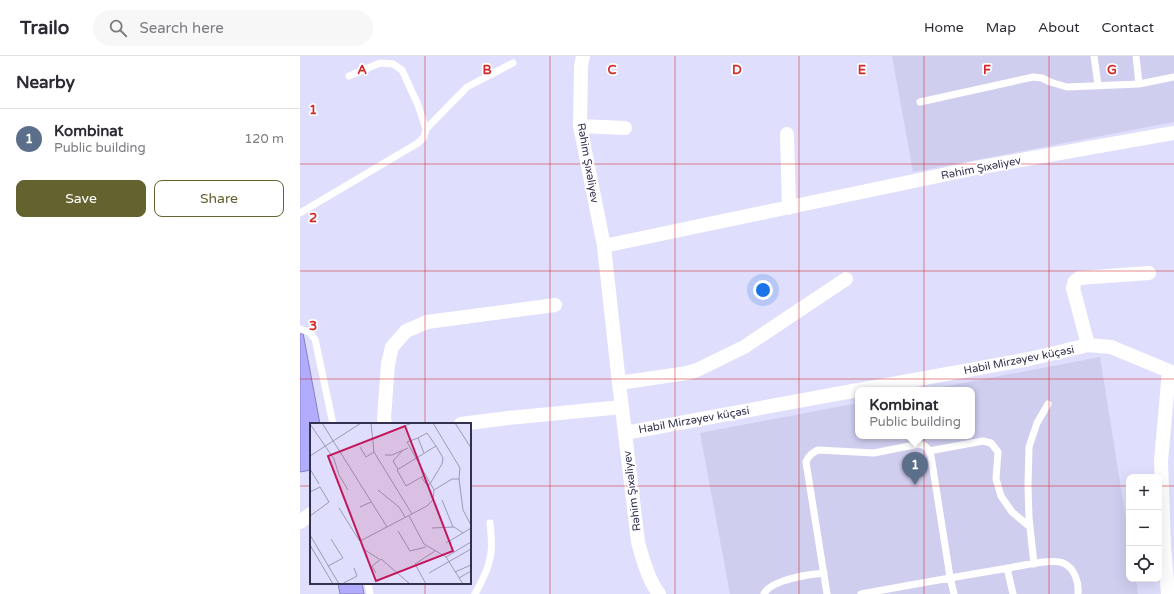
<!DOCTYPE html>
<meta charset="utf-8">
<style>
:root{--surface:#fff;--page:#f7f7f7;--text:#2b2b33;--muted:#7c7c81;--line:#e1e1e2;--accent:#64622f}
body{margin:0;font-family:"Varela Round",sans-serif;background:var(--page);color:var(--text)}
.controls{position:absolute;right:12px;bottom:12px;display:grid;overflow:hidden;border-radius:8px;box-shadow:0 4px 16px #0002}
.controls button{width:36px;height:36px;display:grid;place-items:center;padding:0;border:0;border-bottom:1px solid var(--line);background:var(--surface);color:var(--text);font:20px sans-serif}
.you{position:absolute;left:463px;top:234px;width:14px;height:14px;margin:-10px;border:3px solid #fff;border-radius:50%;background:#1a73e8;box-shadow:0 0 0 6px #1a73e833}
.badge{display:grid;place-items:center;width:26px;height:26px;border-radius:50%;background:var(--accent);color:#fff;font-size:13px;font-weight:700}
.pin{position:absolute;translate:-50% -33px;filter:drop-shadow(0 1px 2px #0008)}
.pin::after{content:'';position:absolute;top:21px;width:14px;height:12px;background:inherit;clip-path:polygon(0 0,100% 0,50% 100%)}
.popup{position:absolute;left:555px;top:331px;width:120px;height:52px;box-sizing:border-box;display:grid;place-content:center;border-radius:8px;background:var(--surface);filter:drop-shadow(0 1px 3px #0005);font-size:13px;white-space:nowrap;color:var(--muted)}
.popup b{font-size:15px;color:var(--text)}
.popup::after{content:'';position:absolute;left:50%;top:100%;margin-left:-8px;border:8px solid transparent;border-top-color:var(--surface)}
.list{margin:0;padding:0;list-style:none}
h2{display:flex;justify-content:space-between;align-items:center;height:52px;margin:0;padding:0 16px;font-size:17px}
h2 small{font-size:13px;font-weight:400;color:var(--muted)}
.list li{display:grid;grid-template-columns:26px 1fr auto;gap:12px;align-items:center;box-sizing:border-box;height:60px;padding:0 16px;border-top:1px solid var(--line)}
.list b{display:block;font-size:15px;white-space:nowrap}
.list p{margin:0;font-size:13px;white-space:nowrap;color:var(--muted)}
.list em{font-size:13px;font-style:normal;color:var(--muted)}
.actions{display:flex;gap:8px;padding:12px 16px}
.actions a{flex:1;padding:9px 0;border:1px solid var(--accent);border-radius:8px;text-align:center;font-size:14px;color:var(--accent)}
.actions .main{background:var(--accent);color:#fff}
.icon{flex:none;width:22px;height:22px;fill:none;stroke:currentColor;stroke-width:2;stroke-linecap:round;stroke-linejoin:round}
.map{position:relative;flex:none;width:874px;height:538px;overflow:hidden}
header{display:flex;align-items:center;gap:24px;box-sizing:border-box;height:56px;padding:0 20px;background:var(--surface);border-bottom:1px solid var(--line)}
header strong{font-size:19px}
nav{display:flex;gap:22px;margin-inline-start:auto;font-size:14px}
.search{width:280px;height:36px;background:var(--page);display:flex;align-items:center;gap:10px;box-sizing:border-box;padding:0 14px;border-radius:22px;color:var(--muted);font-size:15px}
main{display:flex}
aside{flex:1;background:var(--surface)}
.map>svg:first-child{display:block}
</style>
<header>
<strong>Trailo</strong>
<div class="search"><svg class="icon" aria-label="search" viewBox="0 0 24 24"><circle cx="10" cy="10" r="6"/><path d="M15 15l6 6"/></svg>Search here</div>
<nav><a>Home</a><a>Map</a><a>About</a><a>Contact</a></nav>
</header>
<main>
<aside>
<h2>Nearby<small></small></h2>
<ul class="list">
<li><span class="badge" style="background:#5c6f8a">1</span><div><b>Kombinat</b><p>Public building</p></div><em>120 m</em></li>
</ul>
<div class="actions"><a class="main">Save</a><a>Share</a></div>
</aside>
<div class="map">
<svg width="874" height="538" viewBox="0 0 874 538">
<rect width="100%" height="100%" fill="#dfdefc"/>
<path fill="#d0ceef" d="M592 0H874V66L613 116Z
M800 301 829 482V523H836L838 538H430L400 377 558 347V380H672V334H626Z"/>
<path fill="#b2acfe" stroke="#857fc3" d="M3 277 20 368H11V414L0 416V278Z
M38 527H62L64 538H40Z"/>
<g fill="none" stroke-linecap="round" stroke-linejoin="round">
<path stroke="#fff" stroke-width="7" d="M794 0 798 29
M836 0 839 28
M620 46 733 21 742 22 750 26 767 31 839 28 874 21
M126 73 167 31 213 7
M0 157 118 87 124 81 126 73 118 49 102 14 93 8 80 7 49 20
M0 273 9 276 15 283 33 368
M629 395 683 385 691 387 698 396 696 423 701 440 712 456 730 471
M734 508 729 462 728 430 729 391 737 367 748 348
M707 512 713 538
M68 527 70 538
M175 538C181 527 188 515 190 502 193 491 191 478 190 467
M464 538C470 524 510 518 524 517
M527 538 506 406C509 399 512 397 518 394L574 397 619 388C627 389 629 394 631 400L650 521 654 538
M561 538C610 529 660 520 709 512 721 510 752 502 763 507 775 512 779 527 778 538"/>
<path stroke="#fff" stroke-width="14" d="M283 0 281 10 280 70 304 190 319 327 338 486C343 504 348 523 359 538
M280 70 325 72
M487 78 489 152
M304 190 676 112 874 77
M788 289 773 232 775 225 779 222 849 217
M319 327 387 317 397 314 444 291 546 223
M559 334 729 303 788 289 811 291 874 317
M85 368 84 362 88 308 92 291 106 275 127 266 255 249
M161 368 208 362 322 351
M325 377 558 334
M0 466 11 458
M868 538 864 490 861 405 869 315"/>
</g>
<path fill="none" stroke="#d62828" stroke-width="1" stroke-opacity="0.55" d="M125 0V368M250 0V538M375 0V538M499 0V538M624 0V538M749 0V538M0 108H874M0 215H874M0 323H874M0 430H11M170 430H829M859 430H874M125 527V538"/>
<g text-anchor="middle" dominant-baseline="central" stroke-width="3.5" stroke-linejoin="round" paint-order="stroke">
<g font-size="11" fill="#34314e" stroke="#fff">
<text transform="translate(288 107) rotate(80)">Rəhim Şıxəliyev</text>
<text transform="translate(681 112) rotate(-11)">Rəhim Şıxəliyev</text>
<text transform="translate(719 304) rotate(-11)">Habil Mirzəyev küçəsi</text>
<text transform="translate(394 364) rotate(-10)">Habil Mirzəyev küçəsi</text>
<text transform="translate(332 435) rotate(-97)">Rəhim Şıxəliyev</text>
</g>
</g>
<g transform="translate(10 367)">
<rect width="161" height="161" fill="#dfdefc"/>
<path fill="none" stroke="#9b99b6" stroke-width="1" d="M12 0 77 104M61 0 64 29 102 91M123 0 150 45 149 56 153 87 161 102M145 0 161 25M0 1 24 36 29 52 38 67M108 15 117 10 126 23M63 16 102 0M50 24 56 34 64 29M114 30 108 15 97 19 124 67M75 32H82L98 25M0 33 51 0M0 46 9 61M88 46 83 38 93 27M111 54 117 62 120 61 132 41 133 35 126 23 87 47 96 63 115 52M68 67 89 84 95 94M0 69 10 64 19 79 0 93M132 77 143 104M50 84 61 79M29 85 49 117H52L117 83 123 77 124 67 142 56H149M99 93 114 121 136 134 153 161M122 105 144 104 153 110 161 105M88 108 100 128 116 124M0 112 29 161M136 120 153 110M0 122 23 161M55 127 69 136M136 134 161 119M18 143 33 135 21 116M145 149 161 142M66 150 62 143 71 136 100 161M119 150 161 126M149 155 161 148M32 161 47 153 44 145M116 161 105 141 125 128"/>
<path fill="#c2185b" fill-opacity="0.15" stroke="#c2185b" stroke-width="2" d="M95 3 143 128 66 158 18 33Z"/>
<rect width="161" height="161" fill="none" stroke="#34314e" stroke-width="2"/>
</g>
<g font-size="13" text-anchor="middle" font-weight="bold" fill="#d62828" stroke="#fff" stroke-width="3.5" stroke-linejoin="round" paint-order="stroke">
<text x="62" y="18">A</text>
<text x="187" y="18">B</text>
<text x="312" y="18">C</text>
<text x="437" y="18">D</text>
<text x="562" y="18">E</text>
<text x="687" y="18">F</text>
<text x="812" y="18">G</text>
<text x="13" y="58">1</text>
<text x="13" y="166">2</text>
<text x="13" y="274">3</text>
</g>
</svg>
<div class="controls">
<button>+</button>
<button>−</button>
<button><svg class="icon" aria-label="locate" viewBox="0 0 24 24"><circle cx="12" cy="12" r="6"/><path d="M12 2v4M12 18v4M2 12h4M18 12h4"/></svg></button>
</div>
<div class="you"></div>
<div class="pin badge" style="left:615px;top:429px;background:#5c6f8a">1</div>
<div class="popup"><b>Kombinat</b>Public building</div>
</div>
</main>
